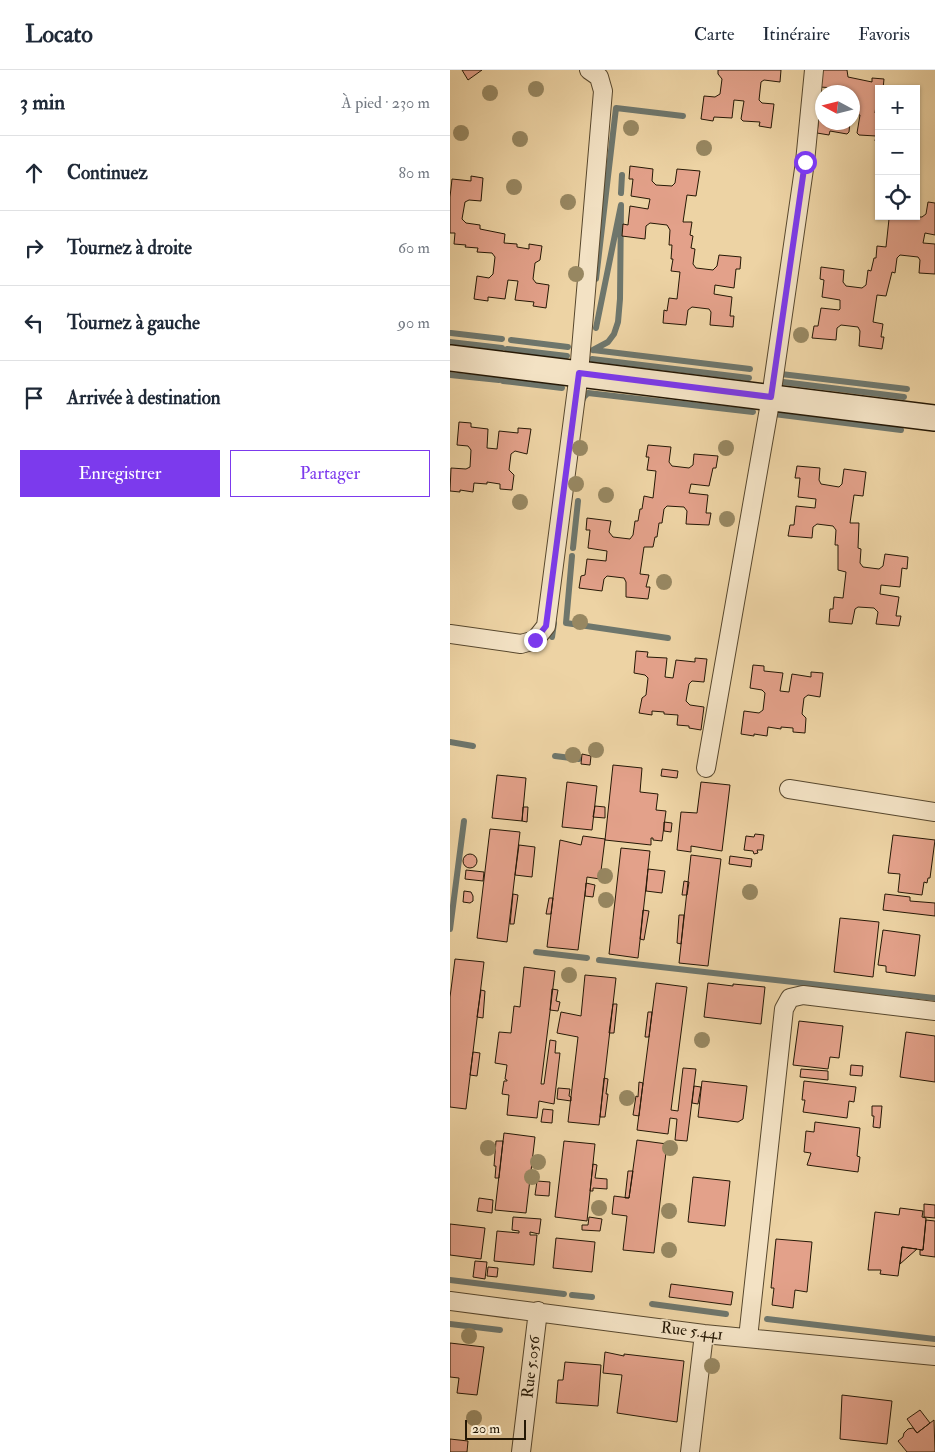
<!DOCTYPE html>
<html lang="fr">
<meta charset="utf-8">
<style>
:root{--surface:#fff;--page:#f6f6f7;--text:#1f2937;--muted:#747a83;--line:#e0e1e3;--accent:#7c3aed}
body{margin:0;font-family:"IM FELL Double Pica",serif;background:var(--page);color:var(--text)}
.controls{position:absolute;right:15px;top:15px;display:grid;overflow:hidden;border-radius:0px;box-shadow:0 1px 4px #0004}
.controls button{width:45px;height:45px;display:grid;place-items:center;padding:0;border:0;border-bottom:1px solid var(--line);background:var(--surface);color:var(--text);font:25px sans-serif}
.compass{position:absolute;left:365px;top:15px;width:45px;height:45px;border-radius:50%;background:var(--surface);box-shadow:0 1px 4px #0004;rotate:277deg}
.scale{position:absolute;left:15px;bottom:12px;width:61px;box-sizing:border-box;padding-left:5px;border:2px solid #251805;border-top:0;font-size:14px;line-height:18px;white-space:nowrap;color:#251805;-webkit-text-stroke:4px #f3e2c4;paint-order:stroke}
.stop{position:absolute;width:15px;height:15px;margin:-11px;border:4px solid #7c3aed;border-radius:50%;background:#fff}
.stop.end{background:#7c3aed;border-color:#fff;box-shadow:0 1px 5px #0008}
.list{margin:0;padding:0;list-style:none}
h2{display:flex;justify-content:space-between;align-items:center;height:65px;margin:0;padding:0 20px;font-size:21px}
h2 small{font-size:16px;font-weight:400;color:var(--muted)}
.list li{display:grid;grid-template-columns:32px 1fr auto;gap:15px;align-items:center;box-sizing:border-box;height:75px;padding:0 20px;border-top:1px solid var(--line)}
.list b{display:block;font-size:19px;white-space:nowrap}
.list em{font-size:16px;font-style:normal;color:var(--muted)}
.actions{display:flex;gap:10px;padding:15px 20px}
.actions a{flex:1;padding:11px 0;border:1px solid var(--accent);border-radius:0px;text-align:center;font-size:18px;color:var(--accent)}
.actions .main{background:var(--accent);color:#fff}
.icon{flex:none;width:28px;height:28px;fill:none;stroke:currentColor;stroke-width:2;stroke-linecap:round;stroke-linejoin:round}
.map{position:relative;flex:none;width:485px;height:1382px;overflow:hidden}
header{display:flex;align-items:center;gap:30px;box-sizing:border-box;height:70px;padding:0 25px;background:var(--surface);border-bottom:1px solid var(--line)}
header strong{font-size:24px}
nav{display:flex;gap:28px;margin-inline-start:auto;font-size:18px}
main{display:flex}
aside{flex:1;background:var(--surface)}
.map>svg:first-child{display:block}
</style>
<header>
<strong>Locato</strong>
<nav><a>Carte</a><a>Itinéraire</a><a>Favoris</a></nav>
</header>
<main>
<aside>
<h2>3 min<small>À pied · 230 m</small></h2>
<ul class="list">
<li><svg class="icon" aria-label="ahead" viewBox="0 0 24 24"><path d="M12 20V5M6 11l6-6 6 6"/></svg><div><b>Continuez</b></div><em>80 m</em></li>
<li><svg class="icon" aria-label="right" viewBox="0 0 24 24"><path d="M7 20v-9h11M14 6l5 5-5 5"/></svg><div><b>Tournez à droite</b></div><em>60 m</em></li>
<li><svg class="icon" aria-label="left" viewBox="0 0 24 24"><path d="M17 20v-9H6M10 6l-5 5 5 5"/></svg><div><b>Tournez à gauche</b></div><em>90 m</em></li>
<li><svg class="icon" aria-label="arrive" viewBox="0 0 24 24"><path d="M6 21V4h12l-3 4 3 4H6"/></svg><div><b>Arrivée à destination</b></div></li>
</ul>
<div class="actions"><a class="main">Enregistrer</a><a>Partager</a></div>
</aside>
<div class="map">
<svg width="485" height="1382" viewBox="0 0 485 1382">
<rect width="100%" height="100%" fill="#edd3a4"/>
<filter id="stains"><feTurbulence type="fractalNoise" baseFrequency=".004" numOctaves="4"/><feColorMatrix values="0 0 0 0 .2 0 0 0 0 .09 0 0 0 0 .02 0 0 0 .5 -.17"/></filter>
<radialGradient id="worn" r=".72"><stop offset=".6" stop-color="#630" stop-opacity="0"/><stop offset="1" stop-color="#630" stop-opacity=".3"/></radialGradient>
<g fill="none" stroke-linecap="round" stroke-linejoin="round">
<path stroke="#6e766c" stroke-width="6" d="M171 123 172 105
M146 209 166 38 233 46
M1 263 52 269
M61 270 118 277
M0 272 52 278
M57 279 117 286
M143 280 158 272 164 264 168 252 170 229 171 135 146 258
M143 280 300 299
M142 289 299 308
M331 304 457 319
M0 305 49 310
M53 311 112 318
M333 312 454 327
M132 331 134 327 138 323 303 342
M324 344 451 360
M123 478 128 431
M122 486 116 553 218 568
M102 567 104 553
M0 672 23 676
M105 686 129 689
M0 859 14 751
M86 882 137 888
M149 890 485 928
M0 1210 114 1224
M122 1225 142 1227
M202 1234 276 1244
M317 1249 485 1269
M0 1254 50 1260"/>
</g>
<path fill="#e3a18a" stroke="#251805" d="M12 0H32L18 10Z
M268 0H331L330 12 314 10 311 12 309 30 312 33 324 34 321 58 309 56 310 52 293 51 291 49 294 31 284 30 282 48 264 47 263 51 251 49 254 26 265 27 270 24 272 9 268 4Z
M372 0H397L398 7 422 12V8L434 9 433 19H429V27L427 28 425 43 429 47V71H425L426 66 409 65 407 63 410 45 402 44V22H388L385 18 370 17Z
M370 40 372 41V52H400L399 62 397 64 380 61 379 65 367 63Z
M180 96 203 99 202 111 206 115 222 116 225 113 227 99 250 101 246 126 237 125 233 152H242L240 165 243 166 241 178 245 179 243 194 246 198 263 200 267 196 269 185 291 187 290 199H286L284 218 265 215 264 224 282 227 280 246H284L283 257 260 255 261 242 259 239 242 237 238 240 236 255 213 253 214 240 217 241 219 228 227 229 230 202 221 201 223 189H221L222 175H219L220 160 217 155 200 153 196 156 195 169 172 166 173 154 178 155 180 136 198 139 200 129 181 126 183 109H179Z
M21 106 33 108 31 131 19 130 15 132 12 149 16 153 30 155V159L55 164 54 173 67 174V177L79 179V174L92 176 90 190 85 193 83 209 86 213 99 215 96 238 83 236 84 232 65 230 68 211 58 210 55 229 38 227V231L24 229 27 206 39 208 43 204 45 187 42 183 27 182 28 178 15 177 16 175 4 174 5 163H0V127L2 109 21 111Z
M478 132 485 133V165L475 163 473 173 485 174V204L469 203 470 190 468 187 450 185 447 188 445 203 442 202 436 226 427 225 423 252 433 254 431 267H434L432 279 409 276 410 261 408 257 391 255 387 258 386 270 362 268 364 256H368L371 238 389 240 390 239V230L372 227 374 210 370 209 371 197 394 200 393 212 396 216 412 218 416 215 418 200 421 201 424 188H426L427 176 436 177 439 149H430L431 146 472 147 476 144Z
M9 352 21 353V357L38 359 37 378 47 379 49 361 68 363V358L81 359 77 384 65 381 61 384 59 400 64 405 62 420 50 419V414L37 412V414L24 413 23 422 10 420V422L0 421 1 398 16 399 20 397 21 380 18 376 7 375Z
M198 375 221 377 219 392 222 396 239 398 243 395 244 384 268 386 266 398H263L259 416 241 414 239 423 258 425 256 443H261L259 455 236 454 237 441 234 437 217 436 214 439 212 453H209L207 467H205L203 477H194L190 504 199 505 196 517H200L198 529 176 527V512L174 508 157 506 154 509 152 521 129 518 131 506 135 505 137 489 156 491 157 481 138 478 140 460H136L137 448 161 451 159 462 163 467 180 469 183 465 185 451H188L190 439H192L194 426 203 428 206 401 197 400 199 387H196Z
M347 396 370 398 369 410 371 414 389 417 392 414 394 399 416 402 413 426 404 425 400 453H409L408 478 411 479 410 493 413 497 429 499 433 496 435 484 458 487 457 499 452 498 450 517 431 515 430 524 449 527 446 546H451L449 556 426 554 428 542 424 538 408 537 405 539 402 554 379 552 380 539H383L384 527 393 528 396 502 388 500V475H385L386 460 383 456 367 454 363 457 362 468 338 466 340 455H344L346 436 365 438 366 429 348 427 350 408H345Z
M186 581 198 582 197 587 217 588 215 607 223 608 226 590 245 592V588L257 589 254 612 242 611 239 614 236 631 240 635 254 637 251 660 239 658V656L227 655 228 645 214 644V642L202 641V645L189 643 192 628 196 625 198 608 195 605 184 603Z
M303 595 314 596V601L333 603 330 621 339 622 342 604 361 607V602L373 603 370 627 358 625 354 628 352 644 356 648 355 663 343 662V658L331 657V659L318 657 317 666 304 664V666L291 664 294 641 309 643 313 640 315 623 312 620 300 618Z
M132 684 141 686 140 695 131 694Z
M163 695 192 698 190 722 208 724 206 740 216 741 212 771 203 770V768H201V775L155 770Z
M212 699 228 701 227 708 211 706Z
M47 705 76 708 72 751 42 748Z
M117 712 147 716 142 760 112 757Z
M251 712 280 715 272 781 241 776V782L227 780 231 742 247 743Z
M145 736 155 737V748L143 747Z
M73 737H78L77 752 72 751Z
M214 752 222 753 221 762 214 761Z
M40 759 70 762 57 872 27 868Z
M305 764 314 765 312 780H307L308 783 304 784 303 781 294 780 296 766 304 767Z
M443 765 485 770 480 808H478L477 813 474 812 472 825 448 822 450 804 438 803Z
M133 766 155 769 150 809 137 807 128 880 97 877 110 770 131 775Z
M69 775 85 777 82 807 65 805Z
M171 778 200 781 188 888 159 884Z
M13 791a7 7 0 1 1 14 0a7 7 0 1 1-14 0Z
M241 785 271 789 258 896 229 893Z
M280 786 302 789 301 797 279 794Z
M198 799 215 801 212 823 196 821Z
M16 800 34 802 33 811 15 809Z
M234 811 239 812 237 825H232Z
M136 813 145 815 143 827 135 826Z
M14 821 21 822 23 826V831L20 833 13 832Z
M63 824 68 825 64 854H60Z
M435 824 460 827V831L485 833V846L433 840Z
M99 828H103L101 844H96Z
M193 840 199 841 194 870 190 869Z
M229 845H234L231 874 227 873Z
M390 848 429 852 423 907 384 902Z
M433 860 470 865 465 906 436 902V896L428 895Z
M5 889 34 892 16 1039 0 1037V927Z
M74 897 105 901 91 1014H94L100 970 106 971 105 983H110L104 1034 89 1031 87 1048 57 1045 59 1025 52 1024 54 1011H57V1010L55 1009 57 995 45 993 49 962 61 963 64 936 70 937Z
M135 905 166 908 149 1055 118 1052 128 967 107 963 111 942 131 946Z
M206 913 237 917 221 1040 228 1041 233 998 246 999 237 1071 225 1070 227 1049 220 1048 218 1064 187 1060Z
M258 913 283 916V914L315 917 311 954 254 947Z
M102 919 108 920 106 931 110 932 108 941 100 940Z
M31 920 35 921 33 948 27 947Z
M163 934H167L164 963H159Z
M198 942H202L199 967H195Z
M349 951 393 956 389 988 380 987 378 999 343 995Z
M456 962 485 966V1012L450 1007Z
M23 982 30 983 27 1006 20 1005Z
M401 995 413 996 412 1006 400 1005Z
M351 999 378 1001V1010L350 1007Z
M154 1008 158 1009 156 1024H158L155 1047H150Z
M252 1011 297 1016 293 1049 288 1052 248 1047Z
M354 1011 406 1017 404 1032 399 1031 397 1048 353 1042 355 1030H352Z
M189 1012 193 1013 189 1046 183 1045 186 1026 188 1027Z
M244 1016 251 1017 248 1034 242 1033Z
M108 1018 120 1019 119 1026 121 1027V1031L107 1029Z
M422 1036H432L430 1058 423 1057 424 1046H422Z
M93 1039 103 1040 102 1053 91 1052Z
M365 1052 410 1058 407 1086 410 1087 408 1102 357 1095 361 1083 354 1082 356 1061 364 1062Z
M54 1063 85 1067 76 1143 45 1140Z
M187 1070 217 1074 204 1183 173 1180 177 1146 162 1144 164 1126 179 1128Z
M46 1071H53L49 1108H45L46 1096H44Z
M114 1071 145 1074 137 1151 105 1147Z
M143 1094 147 1095 145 1108 157 1109V1119L143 1118V1121H140Z
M178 1101H183L179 1128H175Z
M243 1107 280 1111 275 1156 238 1152Z
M87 1111 100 1112 99 1126 85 1125Z
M29 1128 43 1130 42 1143 27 1141Z
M474 1134 485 1135V1148L474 1147Z
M450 1138 473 1141 472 1147 476 1148 473 1180 452 1177 448 1206 430 1204 431 1200H418L425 1142 449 1145Z
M63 1147 91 1149 89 1164 80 1162V1165H87L84 1195 44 1191 47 1161 69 1163V1161L62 1160Z
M139 1147 152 1149 150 1161 132 1160V1155H138Z
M476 1150 485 1151V1187L470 1185V1180H473Z
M0 1154 35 1158 31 1189 0 1185Z
M106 1168 145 1172 142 1202 103 1198Z
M326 1169 362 1172 357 1222 345 1220 343 1238 322 1235 324 1218H321Z
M452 1177 467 1179 450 1194Z
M25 1191 37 1192 35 1209 23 1207Z
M38 1197 48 1198 47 1207 37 1206Z
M221 1214 283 1222 281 1235 219 1227Z
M0 1273 34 1277 27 1325 7 1323 9 1308 0 1307Z
M155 1282 174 1286V1284L234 1291 227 1352 167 1343 172 1305 153 1303Z
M115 1292 151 1295 148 1336 106 1333 108 1310H113Z
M392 1325 442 1331 437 1374 390 1369Z
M470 1340 480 1353 467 1363 457 1349Z
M484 1350 485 1382H457L448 1371 453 1367 454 1363 458 1359 463 1358 467 1363Z
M0 1369 18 1371 17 1382H0Z"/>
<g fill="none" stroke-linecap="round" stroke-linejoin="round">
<defs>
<path id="minor" d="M0 564 71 574 85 570 96 556 129 303 153 21 149 7 139 0
M256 698 321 327 355 92 364 0
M339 719 485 742
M0 1231 254 1264 485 1286
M298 1268 334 939 340 928 353 925 485 941
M71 1382 88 1241
M240 1382 254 1264"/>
<path id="secondary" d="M0 288 485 348"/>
</defs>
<use href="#minor" stroke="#57472d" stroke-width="20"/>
<use href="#secondary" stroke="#251805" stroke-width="28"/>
<use href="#minor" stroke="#f3e2c4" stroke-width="18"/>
<use href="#secondary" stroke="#f3e2c4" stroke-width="25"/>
</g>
<g fill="#978761">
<circle cx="86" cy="19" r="8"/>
<circle cx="40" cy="23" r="8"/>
<circle cx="181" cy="58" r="8"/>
<circle cx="11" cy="63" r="8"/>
<circle cx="70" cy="69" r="8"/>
<circle cx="254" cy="78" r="8"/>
<circle cx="64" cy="117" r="8"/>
<circle cx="118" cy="132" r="8"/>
<circle cx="126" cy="204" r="8"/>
<circle cx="351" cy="265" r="8"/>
<circle cx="130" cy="378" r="8"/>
<circle cx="276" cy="378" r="8"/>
<circle cx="126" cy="414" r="8"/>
<circle cx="156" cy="425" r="8"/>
<circle cx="70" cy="432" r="8"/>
<circle cx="277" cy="449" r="8"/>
<circle cx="214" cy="512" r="8"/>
<circle cx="130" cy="552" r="8"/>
<circle cx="146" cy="680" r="8"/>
<circle cx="123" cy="685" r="8"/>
<circle cx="155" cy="806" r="8"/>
<circle cx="300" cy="822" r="8"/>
<circle cx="156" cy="830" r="8"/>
<circle cx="119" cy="905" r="8"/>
<circle cx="252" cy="970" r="8"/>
<circle cx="177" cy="1028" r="8"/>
<circle cx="38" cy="1078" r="8"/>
<circle cx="220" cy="1078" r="8"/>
<circle cx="88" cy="1092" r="8"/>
<circle cx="82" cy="1107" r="8"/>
<circle cx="149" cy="1138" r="8"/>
<circle cx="219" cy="1141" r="8"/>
<circle cx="219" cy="1180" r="8"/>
<circle cx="19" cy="1266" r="8"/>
<circle cx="262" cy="1296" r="8"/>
<circle cx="24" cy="1348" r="8"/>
</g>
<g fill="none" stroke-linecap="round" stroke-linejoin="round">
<path stroke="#7c3aed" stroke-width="6" d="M85 570 96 556 129 303 321 327 355 92"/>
</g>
<g text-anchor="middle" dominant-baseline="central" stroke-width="4" stroke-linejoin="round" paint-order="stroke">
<g font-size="16" fill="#251805" stroke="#f3e2c4">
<text transform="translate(242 1261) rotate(7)">Rue 5.441</text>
<text transform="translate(81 1297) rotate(-83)">Rue 5.056</text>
</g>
</g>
<rect width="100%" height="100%" filter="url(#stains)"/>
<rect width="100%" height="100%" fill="url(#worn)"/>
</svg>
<div class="controls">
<button>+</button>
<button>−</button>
<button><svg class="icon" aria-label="locate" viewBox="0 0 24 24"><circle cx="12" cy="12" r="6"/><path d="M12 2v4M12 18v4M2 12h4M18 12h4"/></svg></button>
</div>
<svg class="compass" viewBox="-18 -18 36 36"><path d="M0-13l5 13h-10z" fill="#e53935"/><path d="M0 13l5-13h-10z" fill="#747a83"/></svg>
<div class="scale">20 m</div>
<div class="stop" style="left:355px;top:92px"></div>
<div class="stop end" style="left:85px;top:570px"></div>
</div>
</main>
